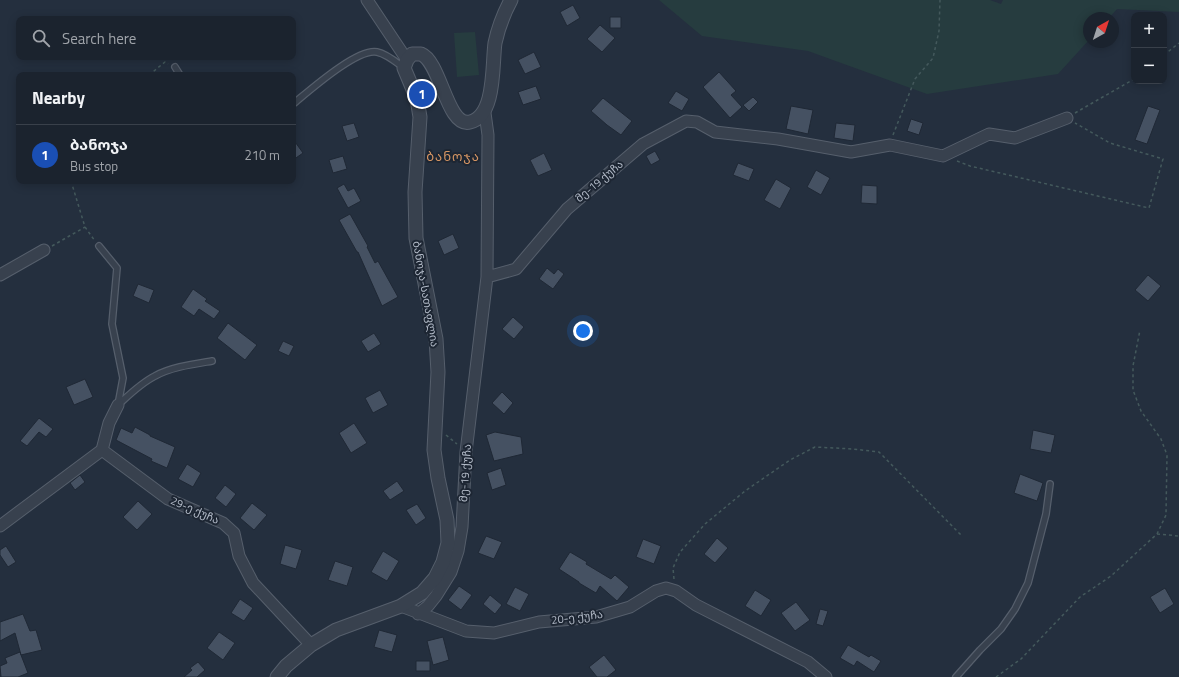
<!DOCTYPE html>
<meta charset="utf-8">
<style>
:root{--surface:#1b232e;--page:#282f3a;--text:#f1f3f6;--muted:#a0a4aa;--line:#39404a;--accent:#db2777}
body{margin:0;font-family:"Titillium Web","Noto Sans Georgian",sans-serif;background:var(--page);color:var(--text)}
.controls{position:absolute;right:12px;top:12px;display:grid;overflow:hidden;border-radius:8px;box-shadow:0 2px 10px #0003}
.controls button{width:36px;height:36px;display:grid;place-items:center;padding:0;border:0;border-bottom:1px solid var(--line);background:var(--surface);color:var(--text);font:20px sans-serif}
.compass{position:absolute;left:1083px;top:12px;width:36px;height:36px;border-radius:50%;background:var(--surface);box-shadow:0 2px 10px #0003;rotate:39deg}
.you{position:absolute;left:583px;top:331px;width:14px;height:14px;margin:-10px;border:3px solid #fff;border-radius:50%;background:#1a73e8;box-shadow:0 0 0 6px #1a73e833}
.badge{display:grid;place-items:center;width:26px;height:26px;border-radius:50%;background:var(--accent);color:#fff;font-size:13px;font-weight:700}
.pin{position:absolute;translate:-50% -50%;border:2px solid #fff;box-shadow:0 1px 4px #0006}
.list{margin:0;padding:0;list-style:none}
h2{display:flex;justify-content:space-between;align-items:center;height:52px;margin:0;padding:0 16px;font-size:17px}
h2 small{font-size:13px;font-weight:400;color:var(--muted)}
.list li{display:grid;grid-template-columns:26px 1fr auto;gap:12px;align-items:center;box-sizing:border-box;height:60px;padding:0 16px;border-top:1px solid var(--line)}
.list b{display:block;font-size:15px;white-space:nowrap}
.list p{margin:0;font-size:13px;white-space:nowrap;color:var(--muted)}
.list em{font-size:13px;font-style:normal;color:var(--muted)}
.icon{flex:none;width:22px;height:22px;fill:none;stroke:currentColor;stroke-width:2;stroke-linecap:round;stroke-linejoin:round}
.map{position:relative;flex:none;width:1179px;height:677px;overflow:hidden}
.search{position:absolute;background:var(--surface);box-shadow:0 2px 10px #0003;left:16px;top:16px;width:280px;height:44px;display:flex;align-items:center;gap:10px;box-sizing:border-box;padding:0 14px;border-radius:8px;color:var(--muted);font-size:15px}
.panel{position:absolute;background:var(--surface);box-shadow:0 2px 10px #0003;left:16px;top:72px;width:280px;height:112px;border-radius:8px}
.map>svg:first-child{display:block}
</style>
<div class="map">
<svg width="1179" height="677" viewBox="0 0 1179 677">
<rect width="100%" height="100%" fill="#242f3e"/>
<path fill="#263c3f" d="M659 0H990L1001 4 1003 0H1179V12L1117 9 1109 18H1089V40L1058 74 927 94 808 51 702 36Z
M475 32 479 75 457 77 454 33Z"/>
<path fill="#455162" stroke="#1f2835" d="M573 5 580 18 567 26 560 12Z
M610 17H621V28H610Z
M600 25 615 38 602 52 587 39Z
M534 52 541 67 525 74 518 60Z
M719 72 736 91 731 95 742 107 730 118 703 87Z
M536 86 541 99 523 105 518 92Z
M676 91 689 99 682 111 668 103Z
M753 97 758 102 749 111 743 105Z
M603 98 632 121 621 135 607 125 591 111Z
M791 106 813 110 808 134 786 129Z
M1148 106 1160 110 1147 144 1135 140Z
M911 119 923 123 919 135 907 131Z
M354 123 359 137 347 141 342 126Z
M836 123 855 125 853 141 834 138Z
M293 139 303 153 293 160Z
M655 151 660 160 651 165 646 156Z
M544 153 552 170 538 176 530 160Z
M343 156 347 169 333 173 329 160Z
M738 163 754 169 749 181 733 175Z
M816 170 830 178 821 195 807 187Z
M776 179 791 188 780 209 764 200Z
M344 184 348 191 354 188 361 201 348 208 337 188Z
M862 185 877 186V204L861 203Z
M350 214 368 246 367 247 375 263 378 261 398 297 382 306 358 252H357L339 220Z
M453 234 459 248 444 255 438 241Z
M547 268 554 274 558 269 564 274 553 289 539 279Z
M1148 275 1161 286 1148 301 1135 290Z
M138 284 154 290 149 303 133 296Z
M193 289 207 299 205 301 220 311 214 319 199 309 194 316 181 307Z
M513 317 524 327 514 339 502 329Z
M228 323 257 345 245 360 217 338Z
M374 333 381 344 368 352 361 341Z
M283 341 294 346 289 356 278 351Z
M85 379 93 397 74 405 66 387Z
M380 390 388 405 373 413 365 398Z
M502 392 513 403 504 414 492 403Z
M39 418 53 429 46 437 39 432 27 446 20 441Z
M354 423 367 443 351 453 339 433Z
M135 427 150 435V436L175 447 167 468 151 461 152 459 116 440 121 428 132 433Z
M1033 430 1055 435 1051 453 1030 449Z
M495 432 521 437 523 454 494 461 486 435Z
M187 464 201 473 193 487 178 479Z
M501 468 506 485 492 490 487 473Z
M1020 474 1043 483 1037 501 1014 493Z
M80 475 85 482 75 490 70 483Z
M397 481 404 491 390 500 383 491Z
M225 485 236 494 226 507 215 498Z
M138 501 152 514 137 530 123 517Z
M252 503 267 515 254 530 240 518Z
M417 504 426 518 416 525 406 510Z
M486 536 502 542 494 559 478 553Z
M717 538 728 548 715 563 704 554Z
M643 539 661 546 654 564 636 557Z
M285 545 302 550 296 569 280 564Z
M6 546 16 562 8 567 0 555V550Z
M383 551 399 561 387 581 371 572Z
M570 552 587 562 586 564 611 579 615 575 629 587 617 601 600 586 596 593 579 583V582L559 569Z
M335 561 353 567 347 586 328 580Z
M459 586 472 595 461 610 448 600Z
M515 587 529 594 520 611 506 604Z
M1165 588 1174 604 1160 613 1150 597Z
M755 590 771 600 761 616 745 606Z
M490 595 502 605 495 614 483 604Z
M240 599 253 608 244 621 231 613Z
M796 602 810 620 795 631 781 613Z
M820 609 828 611 823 626 816 624Z
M23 614 30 631 36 630 42 650 21 655 28 673 18 677H1L0 666 7 663 5 658 20 652 21 655 15 633 0 641V622Z
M379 630 397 635 392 652 374 647Z
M219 632 235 643 223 660 207 648Z
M443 637 449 660 433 665 427 641Z
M848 645 869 657 871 655 881 661 874 672 857 661 854 666 840 658Z
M604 655 616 670 607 677H597L589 667Z
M416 661H430V671H416Z
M198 662 205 670 197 677H184L192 670 190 668Z"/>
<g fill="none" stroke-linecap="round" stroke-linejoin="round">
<defs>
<path id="service" d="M175 67 180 75
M293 104C309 91 357 48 377 52 387 54 396 62 404 68
M99 246 117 268 112 324 123 378 118 405
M118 405C130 394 141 383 155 376 171 367 194 364 212 361
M956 677 980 650 1001 629 1015 609 1028 583 1046 514 1050 484"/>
<path id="minor" d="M367 0 407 60
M485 113 488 135 487 277
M0 275 44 250
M118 405 109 423 102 450 168 499 223 523 234 533 239 556 253 583 311 645
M0 526 102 450
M401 606 466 631 494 633 539 622 596 617 630 607 656 591 666 588 676 591 696 605 808 662 826 677
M418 614 428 606 436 596 451 572 458 551 462 527 466 452 487 277 516 269 567 209 643 144 686 121 697 122 715 132 778 139 851 152 890 145 943 156 989 134 1015 138 1067 118"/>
<path id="tertiary" d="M277 677 286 666 311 645 336 630 401 606 422 593 435 578 443 562 448 543 447 520 438 478 434 450 438 372 436 339 416 238 415 192 420 117 417 99 404 68 407 60 412 54C414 54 419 54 421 54 441 62 447 128 470 122 496 116 492 64 495 43 498 29 504 13 511 0"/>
</defs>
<use href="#service" stroke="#565f6c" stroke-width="8"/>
<use href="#minor" stroke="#565f6c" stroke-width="13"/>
<use href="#tertiary" stroke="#565f6c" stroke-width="15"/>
<path stroke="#44595c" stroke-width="1.5" stroke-dasharray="3 3" stroke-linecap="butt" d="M1164 55 1179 43
M149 75 165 62 168 64
M1075 113 1134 79
M893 135 915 79 933 58 939 31 940 0
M957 161 970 166 1149 208 1163 159 1110 143 1075 123
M71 181 85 227 95 241
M52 246 85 227
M446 435 457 444
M1157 534 1179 536
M674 579 673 568 680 552 705 524 745 491 790 460 815 447 853 449 879 452 961 535
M996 677 1021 659 1080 597 1111 576 1157 534 1166 515 1167 455 1161 439 1141 411 1133 390V366L1140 330"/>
<use href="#service" stroke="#38414e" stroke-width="5.5"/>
<use href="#minor" stroke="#38414e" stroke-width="11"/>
<use href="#tertiary" stroke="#38414e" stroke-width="13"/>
</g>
<g text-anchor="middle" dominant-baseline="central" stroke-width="4" stroke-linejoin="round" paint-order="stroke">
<g font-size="11" fill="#b4bcc9" stroke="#1d2633">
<text transform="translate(599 181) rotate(-40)">მე-19 ქუჩა</text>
<text transform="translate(426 294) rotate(80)">ბანოჯა-სათაფლია</text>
<text transform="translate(465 473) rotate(-86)">მე-19 ქუჩა</text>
<text transform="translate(195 510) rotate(24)">29-ე ქუჩა</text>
<text transform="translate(577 617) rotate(-7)">20-ე ქუჩა</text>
</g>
<g font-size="13" letter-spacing="1" fill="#d59563" stroke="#1d2633">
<text x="453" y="156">ბანოჯა</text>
</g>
</g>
</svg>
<div class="controls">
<button>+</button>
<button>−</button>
</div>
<svg class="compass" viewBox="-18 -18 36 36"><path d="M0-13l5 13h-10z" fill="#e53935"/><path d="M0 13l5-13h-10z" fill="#a0a4aa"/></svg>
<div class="you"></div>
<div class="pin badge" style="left:422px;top:94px;background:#1a4fb4">1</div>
<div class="search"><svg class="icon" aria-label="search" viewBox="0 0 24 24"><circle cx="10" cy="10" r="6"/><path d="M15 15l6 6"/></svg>Search here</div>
<section class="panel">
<h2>Nearby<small></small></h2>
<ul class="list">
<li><span class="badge" style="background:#1a4fb4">1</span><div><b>ბანოჯა</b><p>Bus stop</p></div><em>210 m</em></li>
</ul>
</section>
</div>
